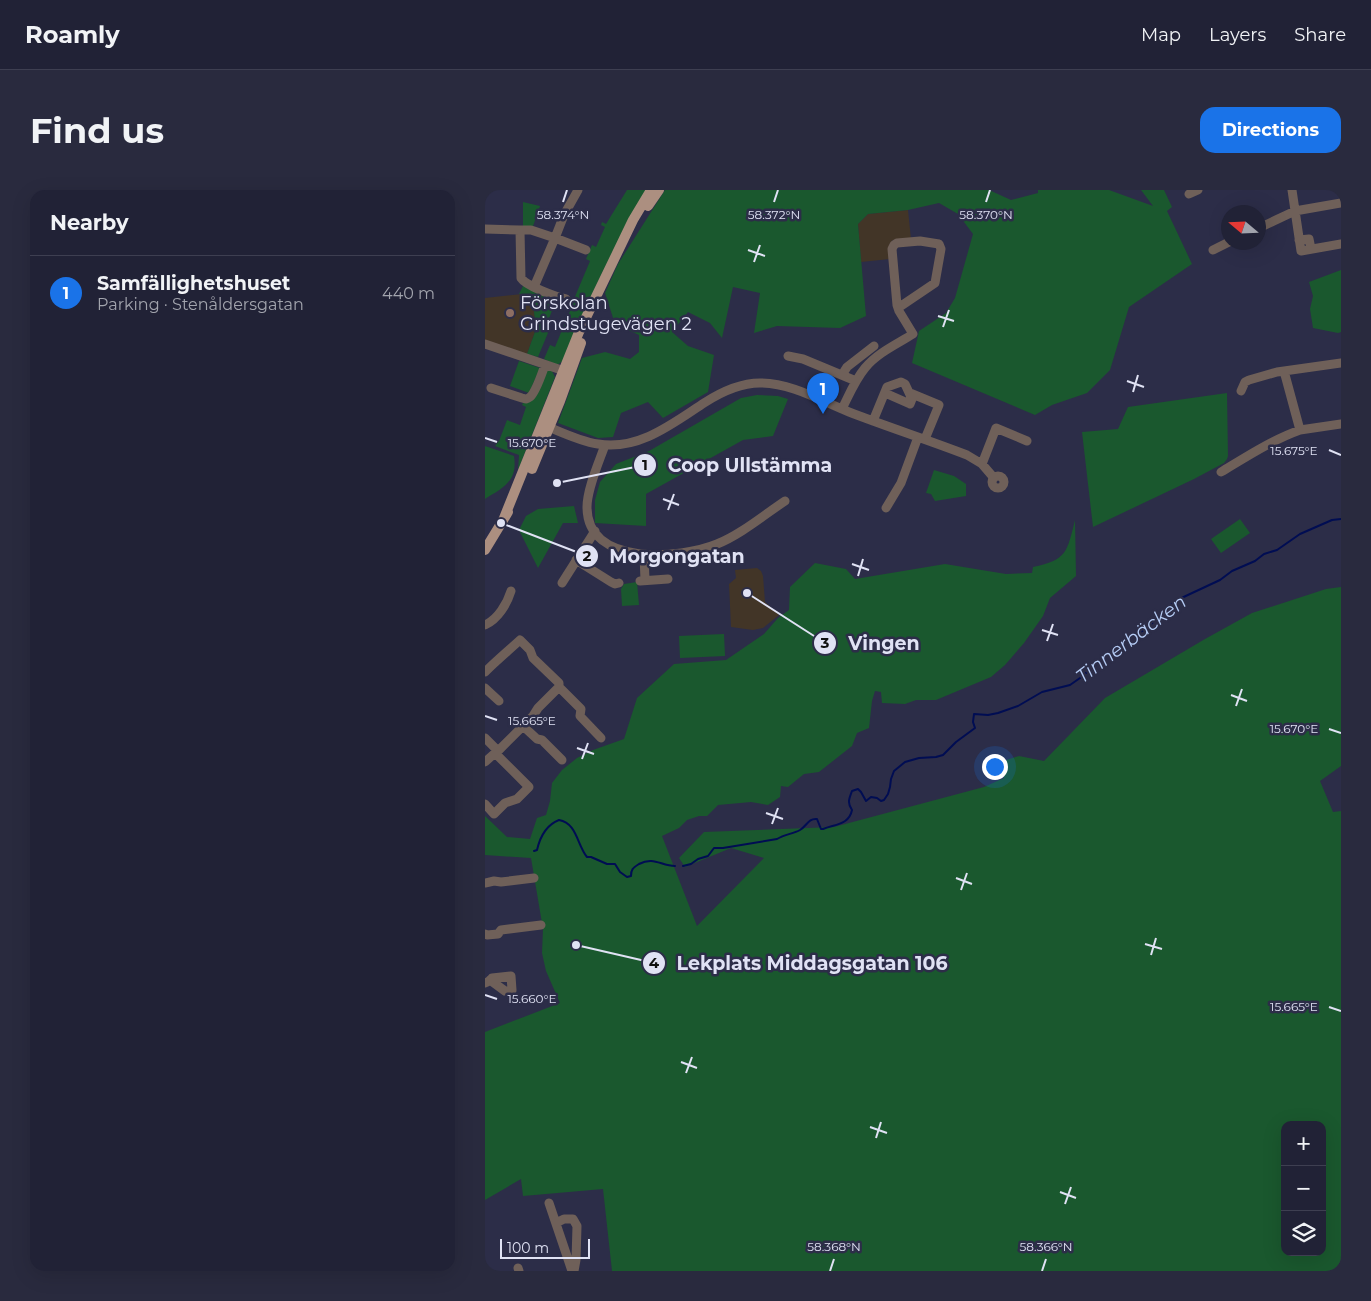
<!DOCTYPE html>
<meta charset="utf-8">
<style>
:root{--surface:#212236;--page:#292a3e;--text:#f1f3f6;--muted:#a2a4ad;--line:#3e3f51;--accent:#1a73e8}
body{margin:0;font-family:Montserrat,sans-serif;background:var(--page);color:var(--text)}
.controls{position:absolute;right:15px;bottom:15px;display:grid;overflow:hidden;border-radius:10px;box-shadow:0 5px 20px #0002}
.controls button{width:45px;height:45px;display:grid;place-items:center;padding:0;border:0;border-bottom:1px solid var(--line);background:var(--surface);color:var(--text);font:25px sans-serif}
.compass{position:absolute;left:736px;top:15px;width:45px;height:45px;border-radius:50%;background:var(--surface);box-shadow:0 5px 20px #0002;rotate:289deg}
.scale{position:absolute;left:15px;bottom:12px;width:90px;box-sizing:border-box;padding-left:5px;border:2px solid #e0e2f4;border-top:0;font-size:14px;line-height:18px;white-space:nowrap;color:#e0e2f4;-webkit-text-stroke:4px #2c2d48;paint-order:stroke}
.you{position:absolute;left:509px;top:576px;width:18px;height:18px;margin:-12px;border:4px solid #fff;border-radius:50%;background:#1a73e8;box-shadow:0 0 0 8px #1a73e833}
.badge{display:grid;place-items:center;width:32px;height:32px;border-radius:50%;background:var(--accent);color:#fff;font-size:16px;font-weight:700}
.pin{position:absolute;translate:-50% -41px;filter:drop-shadow(0 1px 2px #0008)}
.pin::after{content:'';position:absolute;top:26px;width:18px;height:15px;background:inherit;clip-path:polygon(0 0,100% 0,50% 100%)}
.list{margin:0;padding:0;list-style:none}
h2{display:flex;justify-content:space-between;align-items:center;height:65px;margin:0;padding:0 20px;font-size:21px}
h2 small{font-size:16px;font-weight:400;color:var(--muted)}
.list li{display:grid;grid-template-columns:32px 1fr auto;gap:15px;align-items:center;box-sizing:border-box;height:75px;padding:0 20px;border-top:1px solid var(--line)}
.list b{display:block;font-size:19px;white-space:nowrap}
.list p{margin:0;font-size:16px;white-space:nowrap;color:var(--muted)}
.list em{font-size:16px;font-style:normal;color:var(--muted)}
.icon{flex:none;width:28px;height:28px;fill:none;stroke:currentColor;stroke-width:2;stroke-linecap:round;stroke-linejoin:round}
.map{position:relative;flex:none;width:856px;height:1081px;overflow:hidden;border-radius:15px}
header{display:flex;align-items:center;gap:30px;box-sizing:border-box;height:70px;padding:0 25px;background:var(--surface);border-bottom:1px solid var(--line)}
header strong{font-size:24px}
nav{display:flex;gap:28px;margin-inline-start:auto;font-size:18px}
.intro{display:flex;align-items:center;justify-content:space-between;box-sizing:border-box;height:120px;padding:0 30px}
h1{margin:0;font-size:35px}
.button{padding:12px 22px;border-radius:15px;background:var(--accent);color:#fff;font-size:18px;font-weight:700}
main{display:flex;gap:30px;padding:0 30px}
aside{flex:1;background:var(--surface);border-radius:15px;box-shadow:0 5px 20px #0002}
.map>svg:first-child{display:block}
</style>
<header>
<strong>Roamly</strong>
<nav><a>Map</a><a>Layers</a><a>Share</a></nav>
</header>
<div class="intro"><h1>Find us</h1><a class="button">Directions</a></div>
<main>
<aside>
<h2>Nearby<small></small></h2>
<ul class="list">
<li><span class="badge">1</span><div><b>Samfällighetshuset</b><p>Parking · Stenåldersgatan</p></div><em>440 m</em></li>
</ul>
</aside>
<div class="map">
<svg width="856" height="1081" viewBox="0 0 856 1081">
<rect width="100%" height="100%" fill="#2c2d48"/>
<path fill="#423527" d="M423 20 426 49 408 50 404 55 405 69 376 72 373 34 383 24Z
M47 103 51 139 42 164 0 150V108Z
M272 378 276 381 278 386 280 412 294 425 278 438 268 440 246 437 244 394 251 388 250 380Z"/>
<path fill="#1a582e" fill-rule="evenodd" d="M142 0H162C129 55 102 112 78 171L72 175 59 169 65 155 70 157 87 116 82 113 85 107 89 109 105 71 101 69 107 55 111 57 120 37 116 35 117 32 121 34Z
M180 0H504L526 10 553 3V0H624L668 16 656 0H679L687 17 682 21 707 74 644 117 625 180 602 203 567 215 550 225 427 173 434 141 461 123 470 108 488 44 473 24 454 13 423 20 383 24 373 34 381 126 355 138 292 136 269 143 275 103 248 97 237 148 225 133 203 122 187 142 203 156 229 165 223 202 178 228 163 212 136 223 128 247 113 248 73 233 97 168 120 162 145 169 154 162V145L130 134 120 103 133 74Z
M38 12 55 16 47 39 38 38Z
M856 80V142L853 143 828 138 825 119 828 106 824 92Z
M39 94 72 108 61 136 65 138 53 167 42 164 51 139 47 104H34Z
M34 171 55 178 44 203 25 196Z
M63 179 67 181 70 187 33 280 34 265 10 256 14 251 22 230 35 235 41 217 37 215 38 213Z
M742 203 743 266 742 269 739 273 709 289 608 337 597 242 633 239 643 217Z
M272 205 293 206 303 209 288 246 258 250 161 304V336L110 333V310L115 292 131 274 164 261 256 208Z
M0 256 29 266C33 291 18 298 0 309Z
M449 280 469 286 481 294V306L450 311 446 304 441 303Z
M89 316 93 333H78L53 378 34 340 41 326 53 319Z
M755 329 765 343 736 363 726 349Z
M590 330 591 386 565 408 558 426 539 453 520 475 506 487 451 510H431L420 514 397 513 396 502 390 501 387 511 384 538 372 543 367 556 334 582 319 584 303 597 296 596 295 607 283 615 266 612 233 615 222 626H214L202 630 194 638 177 646 212 736 279 668 246 658 200 677 194 668 219 642 349 637 499 597 519 588 515 572 534 566 559 571 620 508 720 449 767 423 841 399 856 397V576L835 591 848 622 856 621V1081H127L118 999 38 1006 36 989 0 1010V842L75 813 61 781 57 763 58 739 46 668 0 665V626L22 647 45 649 52 628 61 625 65 611 67 593 77 580 92 568 108 560 139 549 152 508 189 474 241 470 279 444 293 428 304 420 305 397 330 373 361 379 370 389 460 374 521 384 547 383 548 377C582 370 582 362 590 330ZM800 935H837V1062H800Z
M152 392 154 415 137 416 136 399 139 394Z
M239 444 240 466 195 468 194 446Z"/>
<g fill="none" stroke-linecap="round" stroke-linejoin="round">
<path stroke="#000d53" stroke-width="2" d="M49 661 52 660C55 647 61 635 74 630 92 633 92 655 102 667H106L122 674H130L135 682 142 687 146 686C146 679 148 678 154 674 169 666 176 676 190 676
M198 676 206 674 213 669 223 666 229 658H238L292 649C300 644 308 644 315 640 322 636 323 628 332 629L336 639H338C350 634 364 635 367 620 362 613 364 609 367 601L373 599 376 602 381 611 386 607 392 608 396 611 399 610 403 604 405 597 406 589 409 581 420 572 434 568 451 567 458 565 471 552 490 538 488 532 489 524 503 525 513 523 533 516 557 502 585 495 595 488 642 448 661 439 690 411 735 390 747 381 770 371 779 364 792 360 815 344 847 330 856 329"/>
<path stroke="#6f6059" stroke-width="9" d="M93 0 79 25 70 48 101 60
M807 0 816 61 856 54
M704 4 713 0
M774 38 810 21 856 13
M0 39 35 40
M814 50 824 49 826 59
M728 60 744 52
M49 97 70 48 46 40H35L36 88C41 96 71 107 81 109
M0 154 85 183
M303 166 318 169 371 191
M799 181 815 240
M357 185 362 177 389 156
M6 198 37 208C41 209 41 210 45 207 51 202 57 183 60 175
M756 201 760 192 764 190 792 182 856 173
M425 203 454 215 440 249
M357 219C364 205 370 190 380 178 392 163 412 154 428 144L414 121 412 115 407 59 409 55 412 53 435 51 454 54 456 59 450 93 413 118
M388 231 402 197 416 192 420 194 427 209 425 214 400 203
M59 235C76 242 94 251 113 254 153 261 187 234 219 213 236 202 254 193 275 193 307 193 336 211 364 222 403 237 443 250 482 265L497 274 509 288
M120 255C114 272 102 299 102 317 102 377 196 369 232 354 255 345 279 325 300 311
M497 274 511 238 542 251
M736 282C761 267 787 250 815 240L856 234
M507 292a6 6 0 1 1 12 0a6 6 0 1 1-12 0Z
M401 318 416 293 433 247
M159 365 160 390
M91 370 126 392 130 394 134 393
M155 391 183 389
M77 393 110 341
M0 435C13 429 22 414 26 401
M0 482C11 471 23 461 35 450L45 460 48 468 74 493V497L53 518 48 526 13 561
M74 497 96 519 95 526 116 548
M0 498 14 511
M38 536 52 549 57 550 77 570
M0 548 13 561 10 563
M0 572 10 563 44 597 32 609 20 613 9 624 0 614
M0 693 9 691 16 692 49 688
M0 744 2 745 13 744 16 740 56 735
M0 793C3 792 5 791 7 788L26 786 27 800 20 801 5 790
M64 1013 87 1081
M71 1033 79 1029H88L92 1036 91 1070 89 1081
M33 1078 34 1081"/>
<path stroke="#ac8f80" stroke-width="10" d="M163 16 174 0
M47 279 75 211 96 153
M19 328 94 142 148 30 166 0
M0 360 23 322"/>
</g>
<path fill="none" stroke="#e0e2f4" stroke-width="2" d="M78 12 82 0M289 12 293 0M501 12 505 0M263 60 280 66M269 72 275 55M453 126 469 131M458 137 464 120M642 191 659 197M648 202 653 185M0 248 12 252M844 260 856 265M178 309 194 315M183 320 189 304M367 374 384 380M373 386 378 369M557 440 573 445M562 451 568 434M746 505 762 511M751 516 757 499M0 526 12 530M844 539 856 543M92 558 109 564M97 569 103 553M281 623 298 629M287 634 293 618M471 688 487 694M476 700 482 683M660 754 677 759M666 765 671 748M0 805 12 809M844 817 856 821M196 872 212 878M201 883 207 867M385 937 402 943M391 948 396 932M575 1002 591 1008M580 1014 586 997M345 1081 349 1069M557 1081 561 1069"/>
<circle fill="#8d6e63" stroke="#2c2d48" stroke-width="2" cx="25" cy="123" r="5"/>
<g text-anchor="middle" dominant-baseline="central" stroke-width="5" stroke-linejoin="round" paint-order="stroke">
<g font-size="18" fill="#e0e2f4" stroke="#2c2d48" text-anchor="start">
<text x="35" y="113">Förskolan<tspan x="35" dy="21">Grindstugevägen 2</tspan></text>
</g>
<g font-size="19" font-style="italic" fill="#b6cdf6" stroke="#2c2d48">
<text transform="translate(646 449) rotate(-37)">Tinnerbäcken</text>
</g>
</g>
<g font-size="12" text-anchor="middle" fill="#e0e2f4" stroke="#2c2d48" stroke-width="5" stroke-linejoin="round" paint-order="stroke">
<text x="78" y="29">58.374°N</text>
<text x="289" y="29">58.372°N</text>
<text x="501" y="29">58.370°N</text>
<text x="47" y="257">15.670°E</text>
<text x="809" y="265">15.675°E</text>
<text x="47" y="535">15.665°E</text>
<text x="809" y="543">15.670°E</text>
<text x="47" y="813">15.660°E</text>
<text x="809" y="821">15.665°E</text>
<text x="349" y="1061">58.368°N</text>
<text x="561" y="1061">58.366°N</text>
</g>
<path fill="none" stroke="#e0e2f4" stroke-width="2" d="M72 293L160 275M16 333L102 366M262 403L340 453M91 755L169 773"/>
<g fill="#e0e2f4" stroke="#2c2d48" stroke-width="2">
<circle cx="72" cy="293" r="5"/>
<circle cx="16" cy="333" r="5"/>
<circle cx="262" cy="403" r="5"/>
<circle cx="91" cy="755" r="5"/>
<circle cx="160" cy="275" r="12"/>
<circle cx="102" cy="366" r="12"/>
<circle cx="340" cy="453" r="12"/>
<circle cx="169" cy="773" r="12"/>
</g>
<g font-size="15" text-anchor="middle" font-weight="bold" fill="#111">
<text x="160" y="280">1</text>
<text x="102" y="371">2</text>
<text x="340" y="458">3</text>
<text x="169" y="778">4</text>
</g>
<g font-size="19" text-anchor="middle" font-weight="bold" fill="#e0e2f4" stroke="#2c2d48" stroke-width="5" stroke-linejoin="round" paint-order="stroke">
<text x="265" y="282">Coop Ullstämma</text>
<text x="192" y="373">Morgongatan</text>
<text x="399" y="460">Vingen</text>
<text x="327" y="780">Lekplats Middagsgatan 106</text>
</g>
</svg>
<div class="controls">
<button>+</button>
<button>−</button>
<button><svg class="icon" aria-label="layers" viewBox="0 0 24 24"><path d="M12 4l9 5-9 5-9-5zM3 14l9 5 9-5"/></svg></button>
</div>
<svg class="compass" viewBox="-18 -18 36 36"><path d="M0-13l5 13h-10z" fill="#e53935"/><path d="M0 13l5-13h-10z" fill="#a2a4ad"/></svg>
<div class="scale">100 m</div>
<div class="you"></div>
<div class="pin badge" style="left:338px;top:224px">1</div>
</div>
</main>
